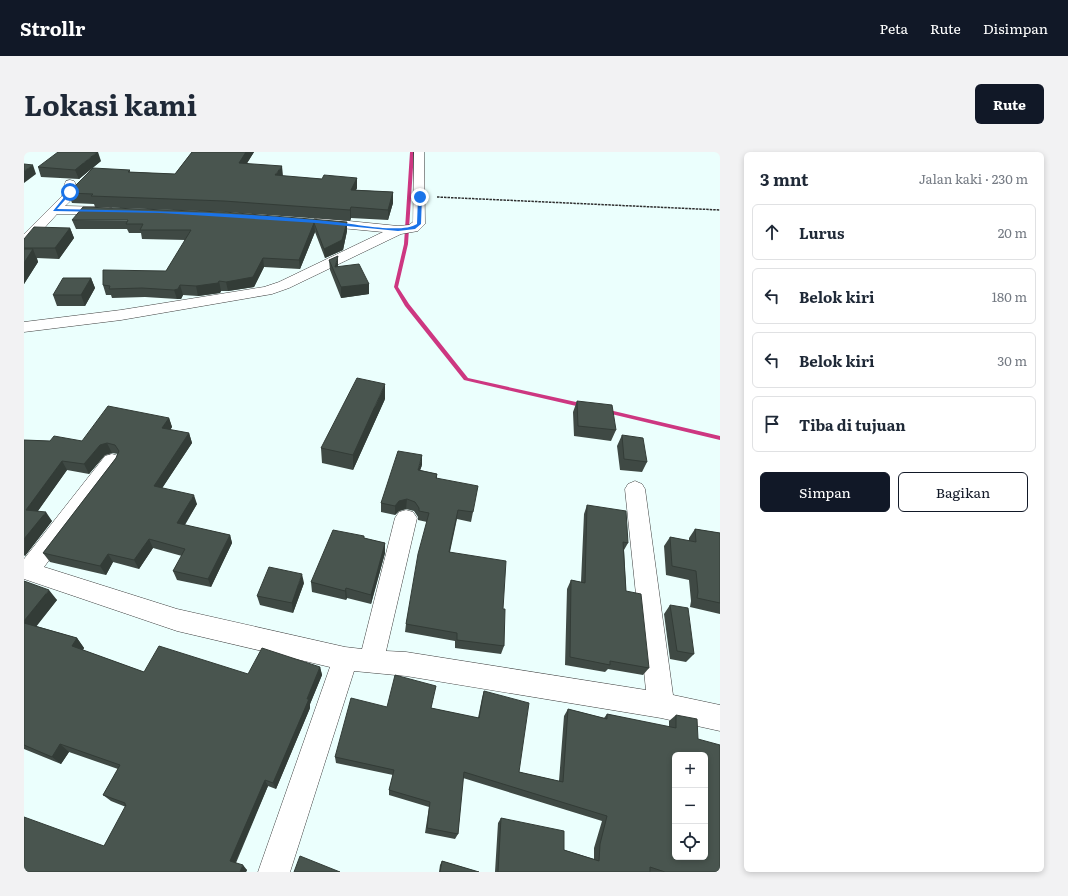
<!DOCTYPE html>
<html lang="id">
<meta charset="utf-8">
<style>
:root{--surface:#fff;--page:#f2f2f3;--text:#1f2937;--muted:#747a83;--line:#e0e1e3;--accent:#111827}
body{margin:0;font-family:Literata,serif;background:var(--page);color:var(--text)}
.controls{position:absolute;right:12px;bottom:12px;display:grid;overflow:hidden;border-radius:6px;box-shadow:0 2px 6px #0003}
.controls button{width:36px;height:36px;display:grid;place-items:center;padding:0;border:0;border-bottom:1px solid var(--line);background:var(--surface);color:var(--text);font:20px sans-serif}
.stop{position:absolute;width:12px;height:12px;margin:-9px;border:3px solid #1a73e8;border-radius:50%;background:#fff}
.stop.end{background:#1a73e8;border-color:#fff;box-shadow:0 1px 4px #0008}
.list{margin:0;padding:0;list-style:none}
h2{display:flex;justify-content:space-between;align-items:center;height:52px;margin:0;padding:0 16px;font-size:17px}
h2 small{font-size:13px;font-weight:400;color:var(--muted)}
.list li{display:grid;grid-template-columns:26px 1fr auto;gap:12px;align-items:center;box-sizing:border-box;height:56px;margin:0 8px 8px;padding:0 8px;border:1px solid var(--line);border-radius:6px}
.list b{display:block;font-size:15px;white-space:nowrap}
.list em{font-size:13px;font-style:normal;color:var(--muted)}
.actions{display:flex;gap:8px;padding:12px 16px}
.actions a{flex:1;padding:9px 0;border:1px solid var(--accent);border-radius:6px;text-align:center;font-size:14px;color:var(--accent)}
.actions .main{background:var(--accent);color:#fff}
.icon{flex:none;width:22px;height:22px;fill:none;stroke:currentColor;stroke-width:2;stroke-linecap:round;stroke-linejoin:round}
.map{position:relative;flex:none;width:696px;height:720px;overflow:hidden;border-radius:6px}
header{display:flex;align-items:center;gap:24px;box-sizing:border-box;height:56px;padding:0 20px;background:var(--accent);color:#fff}
header strong{font-size:19px}
nav{display:flex;gap:22px;margin-inline-start:auto;font-size:14px}
.intro{display:flex;align-items:center;justify-content:space-between;box-sizing:border-box;height:96px;padding:0 24px}
h1{margin:0;font-size:28px}
.button{padding:10px 18px;border-radius:6px;background:var(--accent);color:#fff;font-size:14px;font-weight:700}
main{display:flex;gap:24px;padding:0 24px}
aside{flex:1;background:var(--surface);border-radius:6px;box-shadow:0 2px 6px #0003}
.map>svg:first-child{display:block}
</style>
<header>
<strong>Strollr</strong>
<nav><a>Peta</a><a>Rute</a><a>Disimpan</a></nav>
</header>
<div class="intro"><h1>Lokasi kami</h1><a class="button">Rute</a></div>
<main>
<div class="map">
<svg width="696" height="720" viewBox="0 0 696 720">
<rect width="100%" height="100%" fill="#ebfffd"/>
<g fill="none" stroke-linecap="round" stroke-linejoin="round">
<path fill="#cd3781" fill-rule="evenodd" d="M386 0H390L384 92 374 135 385 152 444 226 561 252 564 254 563 255 561 256 440 228 381 154 370 135 380 92Z
M581 257 696 284V288L579 260 578 259 579 258Z"/>
<defs>
<path id="minor" d="M390 0H400L401 72 394 79 377 82 265 136 248 142 97 168 0 180V170L97 158 240 135 255 130 359 80 295 74 290 73 289 70 290 67 295 66 374 74 385 73 389 70Z
M46 28 50 29C56 39 48 48 41 54L84 55 88 56 90 59 88 62H33L5 93 0 94V82L38 44C41 39 39 34 42 29Z
M88 302 95 304 98 309 95 314 20 415 153 457 321 495 338 497 371 366 375 360 382 358 389 360 393 366 362 499 382 500 622 538 601 337 604 332 611 329 618 332 621 337 649 543 696 553V579L637 566 382 524 330 519 266 720H234L306 515 153 479 0 427V407L81 304Z"/>
</defs>
<use href="#minor" stroke="#3f3f3f" stroke-width="1"/>
<path stroke="#2e2e2e" stroke-width="1.5" stroke-dasharray="2.5 1" stroke-linecap="butt" d="M413 45 696 58"/>
<use href="#minor" fill="#fff" fill-rule="evenodd"/>
</g>
<path fill="#3f4944" d="M168 0H230L223 11 259 24 298 27 333 26V36L332 38 369 40V51L364 68 327 66 326 69 202 60 71 55 70 52 48 51 44 41 106 18V20L151 22Z
M77 9 55 27 17 25 14 15Z
M48 68 323 70V79L319 98 301 106 291 80 276 117 240 115 230 135 204 139H197L196 141 174 144 159 143 157 147H153L121 145 88 146 87 143H82L79 133 142 119 162 88 118 87 117 81H105L103 77H52Z
M46 76 50 86 35 107 13 106 14 110 0 132V87Z
M305 108 314 115 345 132V142L317 146 306 118Z
M67 126 71 136 61 154H33L29 143Z
M361 247 329 318 298 311 297 296Z
M553 249 592 278 587 289 550 284 549 260Z
M145 266 148 275 146 278 165 281 168 291 138 336 173 352 161 373 206 383 208 391 187 435 153 428 149 419 158 404 129 396 115 417 89 410 82 423 26 410 19 401 92 306 94 302 88 301 81 303 65 322 43 318 14 359 28 369 1 404 0 403V288L26 289H58Z
M598 283 623 310 618 320 596 318 593 294Z
M398 313 396 318 413 322V327L449 360 447 370 433 367 426 400 479 457 480 494 477 502 431 496V489L381 480 382 472 403 370 394 368V365L390 359 382 357 375 359 371 363 357 360V351Z
M563 353 604 391 600 398 602 439 625 516 619 523 584 517 581 520 541 513 543 437 547 428 557 430 560 362Z
M671 377 696 381V462L666 455 667 449 665 428 642 423 640 394 646 385 665 389V386Z
M340 386 361 391V401L347 452 323 446 322 448 288 440 287 430Z
M0 429 33 448 12 474 53 486 60 496 59 498 120 520 224 522 296 515 298 523 286 552V556L252 637 244 634 212 711 223 718 222 720H0L80 694 102 655 87 649 79 643 94 617 45 600 37 612 0 597Z
M280 431 269 461 236 453 233 444Z
M646 453 670 502 662 510 646 507 640 462Z
M460 539 495 620 535 629 540 564 544 557 580 566 583 562 645 575V569L652 563 674 587 696 720H471L474 671 477 666 540 698 570 707V696L578 669 439 626 434 682 431 687 401 681 405 655 365 643V638L369 623 312 611 311 605 363 555 407 556 454 566 458 546Z
M418 709 455 720H415L416 713Z"/>
<path fill="#333c37" d="M73 0H74L77 9 55 27 51 18Z
M222 0H230L217 21 215 11Z
M9 13 12 22 0 31V19Z
M258 14 259 24 251 23Z
M333 26V36L327 48V38Z
M369 40V51L364 68V58Z
M327 55V66L326 69V58Z
M323 70V79L319 98 301 106 300 97Z
M290 71 291 80 276 117 275 108Z
M46 76 50 86 35 107 31 96Z
M9 97 14 110 0 132V111Z
M314 104V114L312 123 311 115Z
M239 106 240 115 230 135 204 139 202 130Z
M67 126 71 136 61 154 57 143Z
M195 129 197 139 196 141 174 144 172 134Z
M345 132V142L317 146V135Z
M156 133 159 143 157 147H153L150 138Z
M361 232V247L329 318V303Z
M145 266 148 275 141 286 138 276Z
M165 281 168 291 133 344 130 334Z
M83 291 88 301 81 303 65 322 60 312 76 293Z
M398 303V313L393 327 394 318Z
M38 309 43 318 8 367 2 358Z
M170 343 173 352 156 380 153 371Z
M383 347 382 357 375 359 371 363V354L375 349Z
M22 360 28 369 1 404 0 402V387Z
M206 383 208 391 187 435 184 427Z
M125 387 129 396 115 417 110 408Z
M361 391V401L347 452V443Z
M84 402 89 410 82 423 76 414Z
M278 422 280 431 269 461 268 451Z
M322 436 323 446 322 448 321 439Z
M25 438 33 448 8 480 0 471V469Z
M53 486 60 496 55 503 48 494Z
M296 515 298 523 286 552V556L252 637 249 631Z
M36 592 45 600 37 612 28 605Z
M241 628 244 634 210 713 206 709Z
M219 713 223 718 222 720H216Z"/>
<path fill="#49554f" stroke="#333c37" fill-rule="evenodd" d="M34 0H73L51 18 14 15Z
M168 0H222L215 11 258 14 251 23 298 27 300 23 333 26 327 38 369 40 364 58 327 55 326 58 200 49 67 44 69 42 44 41 69 16 106 18 104 20 151 22Z
M0 12 9 13 0 19Z
M59 55 200 60 323 70 318 88 300 97 290 71 275 108 239 106 229 125 202 130 195 129 194 131 172 134 156 133 154 137 150 138 118 136 85 137 86 134 79 133V118L142 119 167 78H116L119 72H102L104 68H48Z
M10 75 46 76 31 96H0V87Z
M0 97H9L0 111Z
M314 104 311 115 335 112 345 132 317 135 305 108Z
M39 126H67L57 143H29Z
M333 226 361 232 329 303 297 296Z
M553 249 588 253 592 278 554 274Z
M84 254 145 266 138 276 165 281 130 334 170 343 153 371 206 383 184 427 149 419 161 397 125 387 110 408 84 402 76 414 19 401 92 306 95 299 91 293 83 291 76 293 60 312 38 309 2 358 22 360 0 387V288L26 289 30 284 58 289Z
M598 283 619 286 623 310 600 307Z
M374 299 398 303 394 318 413 322 412 326 454 334 449 360 434 358 425 400 482 409 479 457H481L480 494 433 488V481L382 472 394 402 405 361 395 359V356L391 350 383 347 375 349 371 354 357 351Z
M563 353 602 359 604 391 599 390 602 439 617 442 625 516 586 509V513L546 505 547 428 561 431Z
M671 377 696 381V451L673 446 674 440 672 419 648 414 646 385 672 390Z
M309 378 340 384V386L361 391 347 443 322 436 321 439 287 430Z
M245 415 278 422 268 451 233 444Z
M0 429 25 438 0 469Z
M646 453 664 456 670 502 653 499Z
M0 471 53 486 48 494 120 520 135 494 224 522 238 496 296 515 283 547H285L249 631 241 628 206 709 219 713 216 720H0V665L80 694 102 653H101V651L79 643 96 613 36 592 28 605 0 593Z
M371 523 412 534 407 556 455 566 460 539 505 551 495 620 539 630 544 557 583 567V562L652 576V563L673 567 674 587 696 593V720H641L626 715V720H474L477 666 540 679V698L575 709 576 692 583 664 440 620 434 682 403 676 406 650 365 638 370 618 311 605 327 546 363 555ZM651 603H681V705H651Z
M276 704 316 720H270Z
M418 709 455 720H416Z"/>
<path fill="#1a73e8" d="M45 39 48 40 33 57C126 59 220 60 312 70 331 72 378 82 393 72L394 45 396 43 398 45 397 72 391 77 374 79 293 71 137 61 29 59Z"/>
</svg>
<div class="controls">
<button>+</button>
<button>−</button>
<button><svg class="icon" aria-label="locate" viewBox="0 0 24 24"><circle cx="12" cy="12" r="6"/><path d="M12 2v4M12 18v4M2 12h4M18 12h4"/></svg></button>
</div>
<div class="stop" style="left:46px;top:40px"></div>
<div class="stop end" style="left:396px;top:45px"></div>
</div>
<aside>
<h2>3 mnt<small>Jalan kaki · 230 m</small></h2>
<ul class="list">
<li><svg class="icon" aria-label="ahead" viewBox="0 0 24 24"><path d="M12 20V5M6 11l6-6 6 6"/></svg><div><b>Lurus</b></div><em>20 m</em></li>
<li><svg class="icon" aria-label="left" viewBox="0 0 24 24"><path d="M17 20v-9H6M10 6l-5 5 5 5"/></svg><div><b>Belok kiri</b></div><em>180 m</em></li>
<li><svg class="icon" aria-label="left" viewBox="0 0 24 24"><path d="M17 20v-9H6M10 6l-5 5 5 5"/></svg><div><b>Belok kiri</b></div><em>30 m</em></li>
<li><svg class="icon" aria-label="arrive" viewBox="0 0 24 24"><path d="M6 21V4h12l-3 4 3 4H6"/></svg><div><b>Tiba di tujuan</b></div></li>
</ul>
<div class="actions"><a class="main">Simpan</a><a>Bagikan</a></div>
</aside>
</main>
